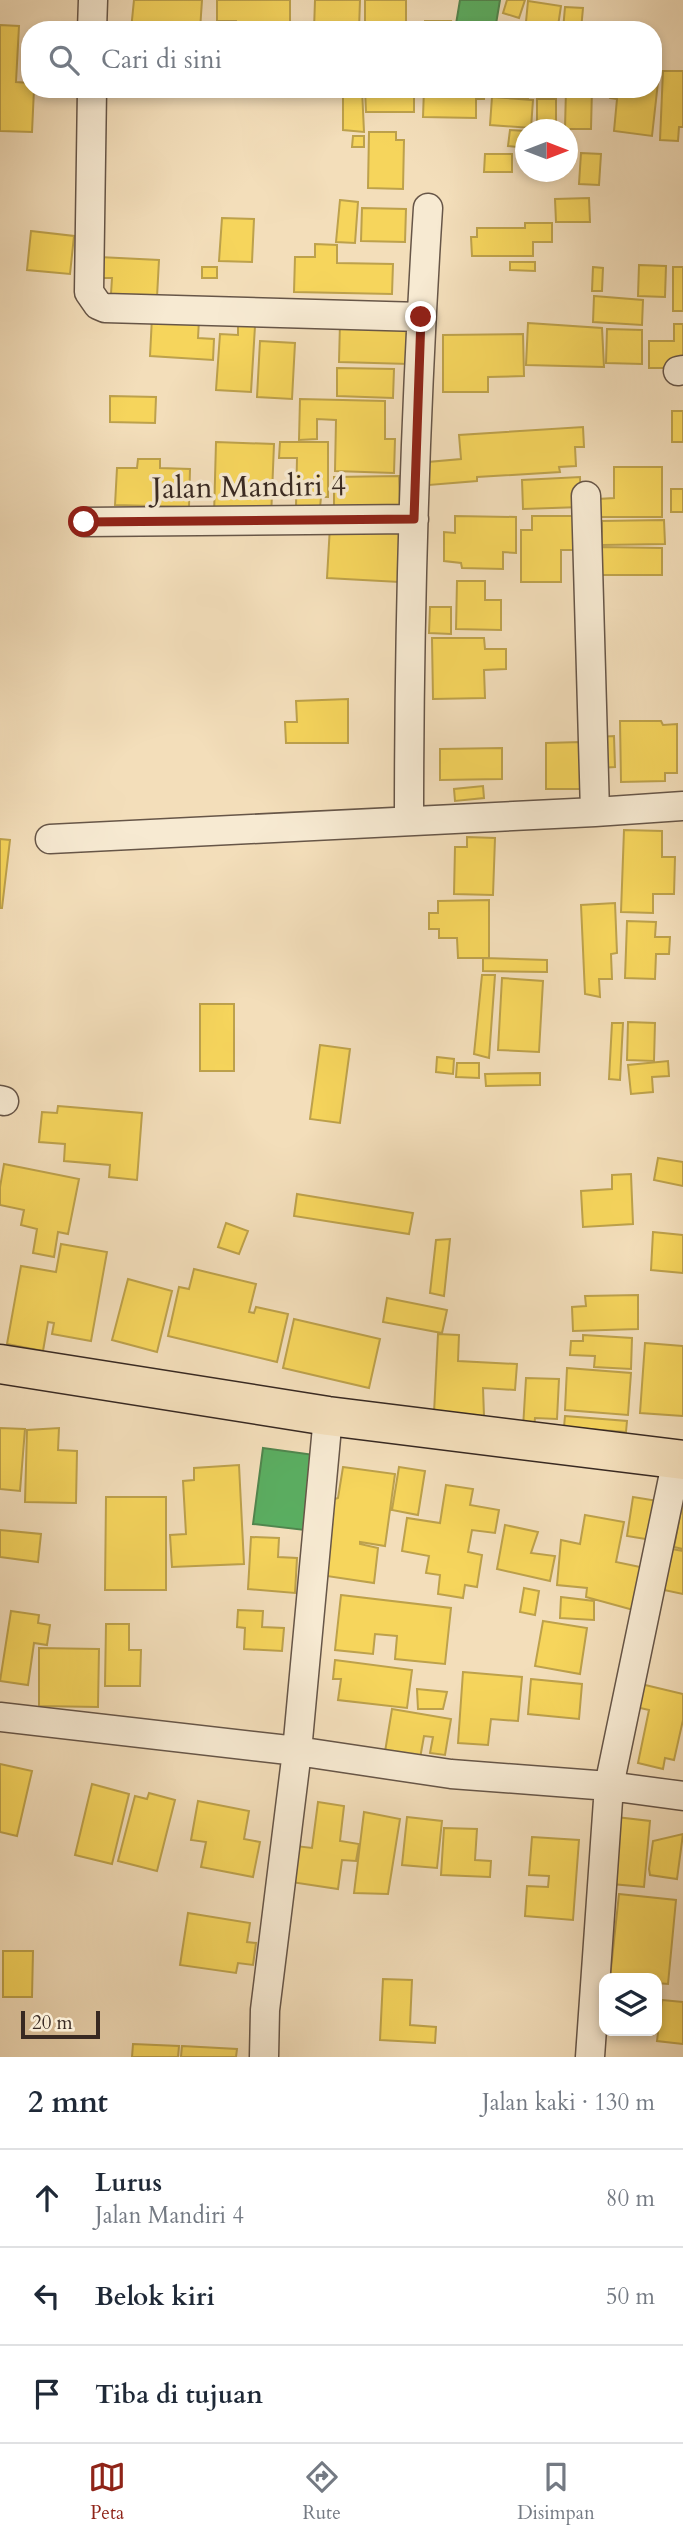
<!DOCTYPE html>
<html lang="id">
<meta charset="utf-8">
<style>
:root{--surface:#fff;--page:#f6f6f7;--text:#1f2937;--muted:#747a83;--line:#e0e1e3;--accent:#8f2418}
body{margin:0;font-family:Cardo,serif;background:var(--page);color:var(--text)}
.controls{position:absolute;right:21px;bottom:21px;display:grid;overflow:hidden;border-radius:14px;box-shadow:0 4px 10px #0003}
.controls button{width:63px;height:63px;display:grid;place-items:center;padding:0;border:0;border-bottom:2px solid var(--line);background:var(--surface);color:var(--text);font:35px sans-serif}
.compass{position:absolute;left:515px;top:119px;width:63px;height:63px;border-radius:50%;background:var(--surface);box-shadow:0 4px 10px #0003;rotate:90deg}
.scale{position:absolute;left:21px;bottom:18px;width:79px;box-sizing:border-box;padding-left:7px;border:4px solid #382922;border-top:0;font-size:19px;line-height:24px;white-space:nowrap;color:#382922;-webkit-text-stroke:5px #f7ead2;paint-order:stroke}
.stop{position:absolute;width:21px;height:21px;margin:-16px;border:5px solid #8f2418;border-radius:50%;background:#fff}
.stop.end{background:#8f2418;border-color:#fff;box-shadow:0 2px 7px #0008}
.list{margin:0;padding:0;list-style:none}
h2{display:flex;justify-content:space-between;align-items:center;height:91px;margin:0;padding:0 28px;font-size:30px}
h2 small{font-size:23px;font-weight:400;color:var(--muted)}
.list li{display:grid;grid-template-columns:46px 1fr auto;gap:21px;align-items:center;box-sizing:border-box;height:98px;padding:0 28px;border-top:2px solid var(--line)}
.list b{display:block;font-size:26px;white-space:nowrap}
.list p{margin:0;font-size:23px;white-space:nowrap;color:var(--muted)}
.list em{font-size:23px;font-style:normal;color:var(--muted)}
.icon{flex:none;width:38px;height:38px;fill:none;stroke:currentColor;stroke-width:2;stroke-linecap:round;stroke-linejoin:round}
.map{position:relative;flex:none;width:683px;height:2057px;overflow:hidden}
.search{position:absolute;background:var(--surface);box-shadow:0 4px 10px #0003;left:21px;right:21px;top:21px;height:77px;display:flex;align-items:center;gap:18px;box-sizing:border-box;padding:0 24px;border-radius:28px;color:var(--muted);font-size:26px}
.sheet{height:385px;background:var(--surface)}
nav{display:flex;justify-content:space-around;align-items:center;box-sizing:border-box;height:98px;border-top:2px solid var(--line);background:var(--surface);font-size:19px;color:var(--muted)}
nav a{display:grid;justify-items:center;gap:4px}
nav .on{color:var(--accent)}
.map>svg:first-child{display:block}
</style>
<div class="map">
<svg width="683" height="2057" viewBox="0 0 683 2057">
<rect width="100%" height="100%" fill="#f3deba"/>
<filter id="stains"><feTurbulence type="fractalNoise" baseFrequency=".00286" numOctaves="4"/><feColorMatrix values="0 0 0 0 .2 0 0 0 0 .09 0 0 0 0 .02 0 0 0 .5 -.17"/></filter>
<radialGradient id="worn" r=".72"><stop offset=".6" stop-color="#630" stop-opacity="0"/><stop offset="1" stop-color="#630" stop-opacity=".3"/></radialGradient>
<path fill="#f6d55c" stroke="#bda14b" stroke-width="2" d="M134 0H202L200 30H131Z
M217 0H290V30H237L236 21H217Z
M315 0H360L359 30H314Z
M365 0H406V30H365Z
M507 0H525L519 18 503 13Z
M528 1 561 6 558 26 526 22Z
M565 7 583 8 581 30H563Z
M425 21H451L450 30H425Z
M499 23 533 27V30H498Z
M0 25 19 26 16 82 30 83V89H34L32 132 0 131Z
M653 63 660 64 652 136 614 131 617 99 610 98 611 89H653Z
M663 71H683V127H679L678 141 660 140Z
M343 89H362L364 132 343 130Z
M365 89H414V112H366Z
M424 89H484V99H476V118L423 117Z
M494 89H529L528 98 494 95Z
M566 89H592L591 129H565Z
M492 97 533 100 531 128 490 125Z
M537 99H556V125H537Z
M510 130 526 131V148L508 146Z
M369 132H396V140H404L403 189 368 188Z
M353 136H364V147H352Z
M581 153 601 154 599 185 579 184Z
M485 154H512V172H484Z
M589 198 590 222H556L555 199Z
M340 200 358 202 355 243 336 242Z
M362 208 406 209 405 242 361 241Z
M222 218 254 219 252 262 219 261Z
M525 223H552V242H533V256H472L471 237H477V228H525Z
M31 231 74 236 70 274 27 270Z
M315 244 337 245V263L393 264 392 294 294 292 295 257H315Z
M99 257 159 260 157 297 111 294 112 278H98Z
M510 262H535V271L510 270Z
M639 265 666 266 665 297 638 296Z
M202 267H217V278H202Z
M593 267 603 268 602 291H592Z
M673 267H683V311H673Z
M594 296 643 300 642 325 593 322Z
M152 317 199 320 198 338 214 339 213 360 150 356Z
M340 323 410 325 409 364 339 362Z
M528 323 602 328 604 367 526 365Z
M674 324H683V368H649V341H674Z
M238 325 255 326 251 392 216 390 220 334 238 335Z
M607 329 642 330V364L606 363Z
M523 334 524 376 488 377V392H443V335Z
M260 341 295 343 292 399 257 397Z
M337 368 394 369 393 398 337 396Z
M110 396 156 397 155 423 110 422Z
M300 399 385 401V439H395L394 473 335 471 336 420 317 419V439L299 440Z
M672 411H683V442H672Z
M583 427 584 447H575L576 466 559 467 560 472 477 477V481L429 485 428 462 461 459 459 435Z
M216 442 274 444 271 518 214 516Z
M280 442H328V497H321L320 508 296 507 297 458H279Z
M138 459H160V468L190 469 189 507 115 505 117 468H137Z
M614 467H662V517H598V499L614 498Z
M399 476 400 510 334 511V477Z
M580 477 581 507 523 509 522 480Z
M671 489H683V512H671Z
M455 516 516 517V553L503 552V569L462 568 461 563 444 561V532L455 533Z
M532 516H578V550H561V582H521V530H532Z
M664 520 665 544 602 545V521Z
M330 526 402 530 399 582 327 578Z
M601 547 662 548V575H601Z
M457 581H485V600H501V630L456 629Z
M430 607H451V634L429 633Z
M432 638H484L485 649H506V669L484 670 485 698 433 699Z
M348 699V743H286L285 722H297L296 701Z
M620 721H661L663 725 677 724V773H665V781L621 782Z
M614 736 615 767 598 768 597 737Z
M580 742 581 789H546V743Z
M502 748V779L440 780V749Z
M483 786 484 798 455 801 454 789Z
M624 830 662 831V857H675L674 894H653V913L621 912Z
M467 837 495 838 493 895 454 894 455 847H467Z
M0 839 10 840 2 908H0Z
M489 900V958H458L457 938H439V929H429V913H438V901Z
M615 903 617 953 611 954 612 979H599L600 997 585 994 581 905Z
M627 921 656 922 655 937H670L669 954H656L655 979 625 978Z
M483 958 547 960V972L483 971Z
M482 975H495L489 1058 474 1054Z
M502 978 543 981 539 1052 498 1050Z
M200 1004H234V1071H200Z
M628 1022 655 1023 654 1061 627 1060Z
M612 1023H623L620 1080 609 1079Z
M320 1045 350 1049 340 1123 310 1119Z
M437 1057 454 1059 453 1074 436 1072Z
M668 1061 669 1076 652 1077 653 1092 631 1094 628 1065Z
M457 1063H479V1078L456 1077Z
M540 1073V1085L486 1086 485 1074Z
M58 1106 142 1113 137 1180 109 1177 110 1165 64 1161 65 1144 39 1142 42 1112 57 1113Z
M658 1158 683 1162V1186L654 1180Z
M4 1164 79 1179 68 1234 58 1232 54 1257 33 1253 37 1229 21 1225 24 1210 0 1205V1187Z
M631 1174 633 1224 583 1227 581 1191 612 1189V1175Z
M297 1194 413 1213 409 1234 294 1216Z
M226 1223 248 1231 239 1254 218 1247Z
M653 1232 683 1235V1273L651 1270Z
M450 1239 444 1296 430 1293 436 1240Z
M61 1244 107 1252 91 1341 52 1334 54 1323 48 1322 43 1351 7 1344 21 1266 56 1272Z
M194 1269 256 1284 249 1312 254 1313 256 1307 288 1314 277 1362 168 1336 179 1287 189 1289Z
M128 1279 172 1291 157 1352 112 1340Z
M638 1295V1329L573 1331 572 1307 586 1306 585 1296Z
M387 1298 447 1310 442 1333 383 1322Z
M294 1319 380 1339 369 1388 283 1368Z
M438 1334 459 1335 458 1361 517 1364 515 1390 483 1388 484 1416 434 1413Z
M583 1335 632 1338 631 1369 594 1367 595 1356 570 1355 571 1341H583Z
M645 1343 683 1346V1416L640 1413Z
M567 1368 631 1373 628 1415 565 1410Z
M526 1378 559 1379 557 1419 535 1418 534 1428H523Z
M565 1416 627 1421 626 1432 564 1427Z
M0 1428 25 1429 20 1491 0 1489Z
M59 1428 58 1450 77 1451 76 1503 25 1502 27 1430Z
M239 1465 244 1564 172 1567 170 1535 186 1534 183 1481 194 1480V1468Z
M343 1467 395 1474 385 1546 360 1542V1544L378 1548 374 1583 320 1575 331 1500 338 1498Z
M399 1467 425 1471 418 1515 392 1510Z
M446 1485 473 1489 470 1505 499 1510 495 1533 472 1530 468 1552 482 1555 477 1587 465 1585 463 1598 438 1594 440 1575 426 1573 429 1556 402 1551 407 1518 440 1523Z
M106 1497H166V1590H105Z
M633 1497 658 1501 652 1540 627 1536Z
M683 1500V1549L674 1547Z
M585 1515 624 1522 616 1562 645 1568 637 1611 586 1597 587 1588 557 1585 561 1540 580 1544Z
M505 1525 538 1532 531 1553 555 1556 550 1581 497 1569Z
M0 1530 41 1534 38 1562 0 1557Z
M251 1537 279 1538 278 1557 297 1558 295 1593 248 1589Z
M672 1549 683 1551V1594L664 1590Z
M524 1588 539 1591 535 1615 520 1612Z
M341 1595 451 1608 445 1664 395 1659 397 1636 375 1634 373 1654 335 1650Z
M561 1597 594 1601V1620L560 1618Z
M238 1610 263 1611 262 1627 284 1628 282 1651 244 1649 245 1628 237 1627Z
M11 1611 39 1615 38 1623 50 1625 47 1645 34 1643 28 1685 0 1681Z
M543 1621 587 1628 580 1674 535 1666Z
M106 1624H129V1650H141L140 1686H105Z
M39 1648 99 1649 98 1707 39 1706Z
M335 1660 412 1670 407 1708 338 1700 341 1679H333Z
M463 1672 522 1677 518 1721 491 1719 488 1745 458 1743Z
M531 1679 582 1684 579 1719 528 1714Z
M641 1684 683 1694V1720L674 1760 665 1758 663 1769 638 1763 649 1710 636 1707Z
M417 1689 447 1692 443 1709H418Z
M392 1709 451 1719 445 1755 430 1753 433 1737 424 1736 419 1764 384 1758Z
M0 1764 32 1771 17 1836 0 1832Z
M92 1784 129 1794 112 1864 75 1855Z
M149 1793 175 1800 157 1871 118 1861 135 1796 147 1799Z
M198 1801 249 1811 244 1839 260 1842 253 1877 201 1867 206 1842 191 1840Z
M318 1802 344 1806 340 1841 359 1844 356 1861 342 1860 338 1889 291 1882 296 1846 312 1848Z
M364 1812 400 1819 388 1894 354 1893Z
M407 1817 442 1821 437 1868 402 1865Z
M616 1817 650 1821 644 1887 612 1884Z
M444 1828 477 1829 475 1860 491 1861 490 1877 441 1875Z
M683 1834 677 1879 650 1875 649 1869 653 1841Z
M532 1837 579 1840 573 1920 525 1916 527 1886 548 1887 549 1876 529 1875Z
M619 1894 676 1900 668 1984 657 1983V1978H610Z
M188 1913 250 1923 247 1942 256 1943 253 1965 238 1963 236 1973 180 1965Z
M3 1951H33L32 1997H3Z
M383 1979 412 1980 410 2025 436 2027 435 2043 380 2040Z
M662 2000 683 2002V2044L657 2041Z
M133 2044 179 2046 178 2057H132Z
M182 2046 237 2049 236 2057H181Z"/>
<path fill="#5aae61" stroke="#50864e" stroke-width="2" d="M460 0H500L495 30H455Z
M263 1448 322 1456 313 1531 253 1524Z"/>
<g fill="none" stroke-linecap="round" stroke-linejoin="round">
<defs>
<path id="street" d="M92 30 93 0
M92 89 89 292 98 305 105 308 421 317
M678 371 683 370
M586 496 595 812
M84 522 414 519
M409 820C409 616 415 412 428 208
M50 839 595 812 683 806
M0 1100 4 1101
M0 1717 297 1751 451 1774 609 1786 683 1796
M264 2057 265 2010 297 1751 328 1416
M590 2057 609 1786 677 1459"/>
<path id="primary" d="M0 1364 328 1416 683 1460"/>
</defs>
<use href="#street" stroke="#675648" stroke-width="31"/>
<use href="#primary" stroke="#382922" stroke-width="41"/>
<use href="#street" stroke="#f7ead2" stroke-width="28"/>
<use href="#primary" stroke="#f3deba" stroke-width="38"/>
</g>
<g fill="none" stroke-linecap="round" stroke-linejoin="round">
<path stroke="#8f2418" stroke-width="9" d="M84 522 414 519 421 317"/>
</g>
<g text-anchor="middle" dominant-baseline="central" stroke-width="7" stroke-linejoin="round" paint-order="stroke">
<g font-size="30" fill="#382922" stroke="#f7ead2">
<text transform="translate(249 487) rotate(-1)">Jalan Mandiri 4</text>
</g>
</g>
<rect width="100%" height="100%" filter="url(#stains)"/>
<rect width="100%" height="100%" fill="url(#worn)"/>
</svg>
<div class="controls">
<button><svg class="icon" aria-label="layers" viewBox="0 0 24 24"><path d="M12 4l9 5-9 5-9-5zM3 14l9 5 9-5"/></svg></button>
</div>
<svg class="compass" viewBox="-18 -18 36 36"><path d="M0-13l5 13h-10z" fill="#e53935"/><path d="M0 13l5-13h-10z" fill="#747a83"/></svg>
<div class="scale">20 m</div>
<div class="stop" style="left:84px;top:522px"></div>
<div class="stop end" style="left:421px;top:317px"></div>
<div class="search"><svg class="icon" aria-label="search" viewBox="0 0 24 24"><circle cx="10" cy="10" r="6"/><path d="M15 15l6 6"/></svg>Cari di sini</div>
</div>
<section class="sheet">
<h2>2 mnt<small>Jalan kaki · 130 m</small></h2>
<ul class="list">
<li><svg class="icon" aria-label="ahead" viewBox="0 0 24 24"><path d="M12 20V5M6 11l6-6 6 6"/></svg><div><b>Lurus</b><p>Jalan Mandiri 4</p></div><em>80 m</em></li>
<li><svg class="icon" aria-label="left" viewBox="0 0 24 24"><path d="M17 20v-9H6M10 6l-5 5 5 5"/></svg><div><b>Belok kiri</b></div><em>50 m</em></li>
<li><svg class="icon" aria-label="arrive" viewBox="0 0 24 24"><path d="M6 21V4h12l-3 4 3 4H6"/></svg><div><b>Tiba di tujuan</b></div></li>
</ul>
</section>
<nav>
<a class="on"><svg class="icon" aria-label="map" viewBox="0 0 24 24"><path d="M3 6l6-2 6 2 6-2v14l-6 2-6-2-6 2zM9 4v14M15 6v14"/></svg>Peta</a>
<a><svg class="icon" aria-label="directions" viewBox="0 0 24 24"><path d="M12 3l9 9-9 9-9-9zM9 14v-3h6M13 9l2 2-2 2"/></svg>Rute</a>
<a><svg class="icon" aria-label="saved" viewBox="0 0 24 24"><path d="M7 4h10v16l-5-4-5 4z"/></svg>Disimpan</a>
</nav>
